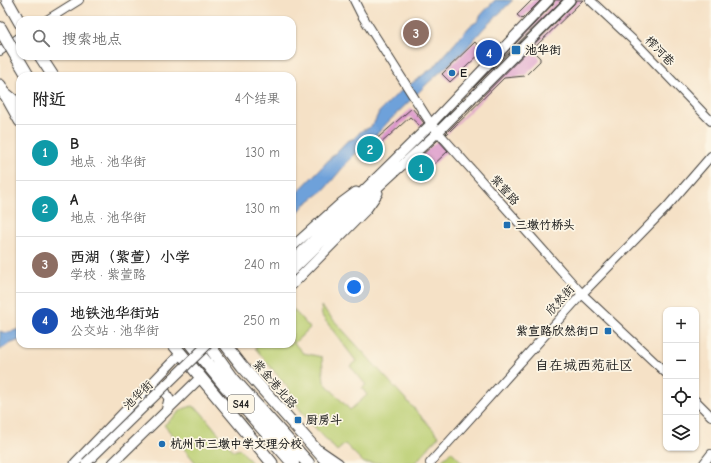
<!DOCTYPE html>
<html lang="zh">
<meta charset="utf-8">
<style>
:root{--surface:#fff;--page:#f2f2f2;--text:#222;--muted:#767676;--line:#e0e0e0;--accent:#1f6fb2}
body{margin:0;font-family:"Comic Neue","LXGW WenKai TC",sans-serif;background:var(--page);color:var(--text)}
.controls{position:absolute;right:12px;bottom:12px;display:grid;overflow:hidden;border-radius:8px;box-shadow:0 1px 3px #0004}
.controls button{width:36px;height:36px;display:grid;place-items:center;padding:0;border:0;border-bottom:1px solid var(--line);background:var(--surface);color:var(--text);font:20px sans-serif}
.you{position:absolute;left:354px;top:287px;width:14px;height:14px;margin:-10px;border:3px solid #fff;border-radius:50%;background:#1a73e8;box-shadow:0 0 0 6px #1a73e833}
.badge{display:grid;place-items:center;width:26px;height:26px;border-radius:50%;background:var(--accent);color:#fff;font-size:13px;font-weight:700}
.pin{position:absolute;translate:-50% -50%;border:2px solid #fff;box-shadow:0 1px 4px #0006}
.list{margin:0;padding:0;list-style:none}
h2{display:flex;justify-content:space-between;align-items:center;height:52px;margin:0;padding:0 16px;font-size:17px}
h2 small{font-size:13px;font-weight:400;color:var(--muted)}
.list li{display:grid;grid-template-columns:26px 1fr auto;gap:12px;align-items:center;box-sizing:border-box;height:56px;padding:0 16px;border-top:1px solid var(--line)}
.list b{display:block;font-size:15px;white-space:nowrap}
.list p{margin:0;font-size:13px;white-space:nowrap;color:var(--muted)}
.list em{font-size:13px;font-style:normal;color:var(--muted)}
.icon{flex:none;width:22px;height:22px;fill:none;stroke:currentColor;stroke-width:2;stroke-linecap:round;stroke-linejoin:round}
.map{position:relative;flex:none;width:711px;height:463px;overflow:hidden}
.search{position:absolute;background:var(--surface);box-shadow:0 1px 3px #0004;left:16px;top:16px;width:280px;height:44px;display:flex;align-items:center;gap:10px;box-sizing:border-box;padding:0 14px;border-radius:12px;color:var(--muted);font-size:15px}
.panel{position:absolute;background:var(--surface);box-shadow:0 1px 3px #0004;left:16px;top:72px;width:280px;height:276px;border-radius:12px}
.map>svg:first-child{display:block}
</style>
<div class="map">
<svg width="711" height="463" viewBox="0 0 711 463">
<rect width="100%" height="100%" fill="#fcf5e5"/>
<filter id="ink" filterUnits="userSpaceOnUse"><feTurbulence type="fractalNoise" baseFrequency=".025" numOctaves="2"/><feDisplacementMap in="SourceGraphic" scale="8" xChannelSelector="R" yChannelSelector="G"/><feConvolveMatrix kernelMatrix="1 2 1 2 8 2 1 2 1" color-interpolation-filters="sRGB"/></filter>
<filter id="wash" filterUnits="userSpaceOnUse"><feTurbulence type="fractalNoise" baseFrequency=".012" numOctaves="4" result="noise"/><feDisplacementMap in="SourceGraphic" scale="16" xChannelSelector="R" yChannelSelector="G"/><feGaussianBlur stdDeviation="0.9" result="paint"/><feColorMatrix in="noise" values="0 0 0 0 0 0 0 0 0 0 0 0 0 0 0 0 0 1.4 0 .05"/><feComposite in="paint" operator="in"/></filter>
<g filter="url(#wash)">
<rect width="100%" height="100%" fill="#f5e1c6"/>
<path fill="#bbcf73" stroke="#6c7648" d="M321 306 439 436 415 463H364L345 444 337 451C320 432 297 412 288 388L255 348 260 344H292V308L310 328 294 343 303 353 322 357 324 382 350 410 367 395 362 388 366 385 350 366 356 361 322 316Z
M192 406 200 411 233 451 240 449 252 463H196L164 425 183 409Z
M451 451 463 463H440Z"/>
<path fill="#6ea1da" stroke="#455e7b" d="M495 0H513L483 29 464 51 429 82 387 123 377 134 351 158 324 190 304 205 292 220V198L347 141 355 138 361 131 369 128 374 123 379 112 396 95 435 66 470 26 478 21 481 15Z
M20 329V340L9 344 0 350V331L5 333Z"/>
<g id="blocks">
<path fill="#db97cb" d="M532 0H541L522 19 517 15Z
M555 0H562L474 87 553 4Z
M576 0H583L532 50 540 58V61L525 76 504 78 447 134 446 133 574 4Z
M475 42 483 51 450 82 442 74Z
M412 108 424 123 420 126 410 117 368 155 364 150Z
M438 140 448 151 427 171 425 168 418 175 414 171 422 163 418 159Z"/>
</g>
</g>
<g filter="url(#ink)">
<use href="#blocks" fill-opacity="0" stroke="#3d3a36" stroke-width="1"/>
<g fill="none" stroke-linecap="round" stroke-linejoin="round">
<defs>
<path id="tertiary" d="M354 0 361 14 431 124 582 294 666 373
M590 0 635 42 711 121
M47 20 79 0
M0 51 20 37
M696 401 711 416
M320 450 339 463
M430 463 582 294 665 209 711 156
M704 463 711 454"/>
<path id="secondary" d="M292 247 341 203 356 192
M292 261 431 124 549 0
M292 271 373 192 438 132 570 0
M292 285 366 210 378 193
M156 388 164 389 169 399 166 411
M75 463 181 353
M113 463 201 377"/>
<path id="primary" d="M7 0 20 23
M40 56 53 76
M0 85 20 121
M173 344 272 463
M225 344 242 366 328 463"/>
<path id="motorway" d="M0 28 5 37
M4 93 20 106
M191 344 222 382 293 463
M208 344 233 379 308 463"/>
</defs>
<use href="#tertiary" stroke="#3d3a36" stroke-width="10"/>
<use href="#secondary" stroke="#3d3a36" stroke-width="11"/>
<use href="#primary" stroke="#3d3a36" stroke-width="13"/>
<use href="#motorway" stroke="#3d3a36" stroke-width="14"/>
<use href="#tertiary" stroke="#fff" stroke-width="8"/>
<use href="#secondary" stroke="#fff" stroke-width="9"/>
<use href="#primary" stroke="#fff" stroke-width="11"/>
<use href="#motorway" stroke="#fff" stroke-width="12"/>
<defs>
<path id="secondary-bridge" d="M86 463 208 344"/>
<path id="motorway-bridge" d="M5 37 28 76"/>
</defs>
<use href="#secondary-bridge" stroke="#3d3a36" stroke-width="11" stroke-linecap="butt"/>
<use href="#motorway-bridge" stroke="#3d3a36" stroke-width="14" stroke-linecap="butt"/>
<use href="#secondary-bridge" stroke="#fff" stroke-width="9"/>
<use href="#motorway-bridge" stroke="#fff" stroke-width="12"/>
</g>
</g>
<g fill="#1f6fb2" stroke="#fcf5e5" stroke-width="1.5">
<rect x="511" y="45" width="10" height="10" rx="2"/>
<circle cx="452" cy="73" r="4"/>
<rect x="503" y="221" width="8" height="8" rx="2"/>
<rect x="604" y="327" width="8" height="8" rx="2"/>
<rect x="294" y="416" width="8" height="8" rx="2"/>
<circle cx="162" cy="444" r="4"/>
</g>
<g text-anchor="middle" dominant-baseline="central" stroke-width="3.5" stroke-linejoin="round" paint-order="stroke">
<rect fill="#fcf5e5" stroke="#5f5d58" stroke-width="1" x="228" y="395" width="26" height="18" rx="3"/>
<g font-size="11" font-weight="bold" fill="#1c1c1c">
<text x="241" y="404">S44</text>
</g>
<g font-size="12" font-weight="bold" fill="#1c1c1c" stroke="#fcf5e5" text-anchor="start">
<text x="525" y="50">池华街</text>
<text x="460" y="73">E</text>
<text x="515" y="225">三墩竹桥头</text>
<text x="600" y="331" text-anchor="end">紫宣路欣然街口</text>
<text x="306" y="420">厨房斗</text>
<text x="170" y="444">杭州市三墩中学文理分校</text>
</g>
<g font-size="12" fill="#1c1c1c" stroke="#fcf5e5">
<text transform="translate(660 51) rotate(46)">榨河巷</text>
<text transform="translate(505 190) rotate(48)">紫萱路</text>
<text transform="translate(560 300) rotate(-48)">欣然街</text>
<text transform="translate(275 384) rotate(49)">紫金港北路</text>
<text transform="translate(138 395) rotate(-44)">池华街</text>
</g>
<g font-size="14" fill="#1c1c1c" stroke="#fcf5e5">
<text x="584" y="365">自在城西苑社区</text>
</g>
</g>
</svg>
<div class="controls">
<button>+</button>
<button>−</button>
<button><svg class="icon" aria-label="locate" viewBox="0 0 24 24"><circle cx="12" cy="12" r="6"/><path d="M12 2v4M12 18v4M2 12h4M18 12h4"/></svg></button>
<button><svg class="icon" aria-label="layers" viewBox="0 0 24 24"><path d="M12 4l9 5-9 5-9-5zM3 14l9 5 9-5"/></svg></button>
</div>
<div class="you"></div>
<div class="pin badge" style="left:421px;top:168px;background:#0f9aa8">1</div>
<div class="pin badge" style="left:370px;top:149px;background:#0f9aa8">2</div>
<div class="pin badge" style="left:416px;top:33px;background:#8d6e63">3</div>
<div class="pin badge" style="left:489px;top:53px;background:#1a4fb4">4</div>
<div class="search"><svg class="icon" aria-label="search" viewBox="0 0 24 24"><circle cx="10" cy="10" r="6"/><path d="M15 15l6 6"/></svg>搜索地点</div>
<section class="panel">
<h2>附近<small>4个结果</small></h2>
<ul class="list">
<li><span class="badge" style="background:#0f9aa8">1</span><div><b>B</b><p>地点 · 池华街</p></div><em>130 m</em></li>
<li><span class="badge" style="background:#0f9aa8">2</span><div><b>A</b><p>地点 · 池华街</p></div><em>130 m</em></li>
<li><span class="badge" style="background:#8d6e63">3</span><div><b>西湖（紫萱）小学</b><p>学校 · 紫萱路</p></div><em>240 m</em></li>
<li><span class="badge" style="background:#1a4fb4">4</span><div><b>地铁池华街站</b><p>公交站 · 池华街</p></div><em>250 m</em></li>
</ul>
</section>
</div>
